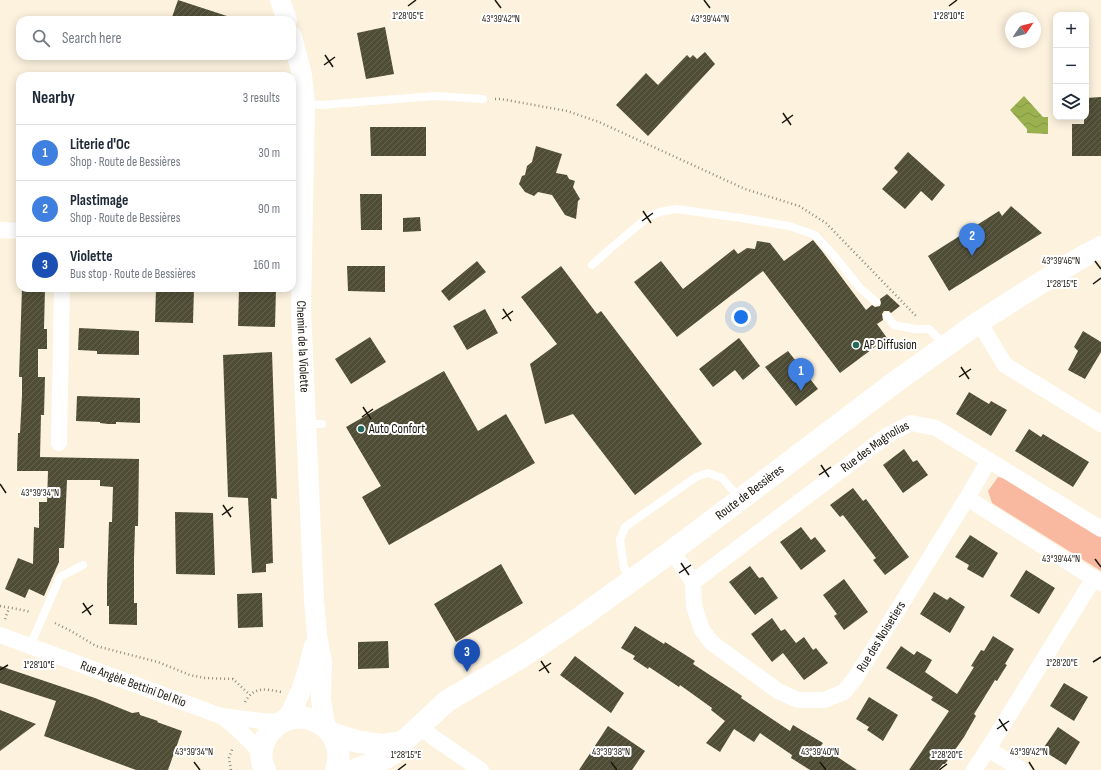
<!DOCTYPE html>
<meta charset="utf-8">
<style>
:root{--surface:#fff;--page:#f6f6f7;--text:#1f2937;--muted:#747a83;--line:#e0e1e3;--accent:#24695c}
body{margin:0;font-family:"Sofia Sans Condensed",sans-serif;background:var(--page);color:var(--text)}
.controls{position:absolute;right:12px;top:12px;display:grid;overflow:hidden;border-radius:8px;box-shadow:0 2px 10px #0003}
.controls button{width:36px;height:36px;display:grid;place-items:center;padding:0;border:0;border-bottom:1px solid var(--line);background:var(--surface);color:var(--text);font:20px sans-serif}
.compass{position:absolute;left:1005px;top:12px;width:36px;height:36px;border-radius:50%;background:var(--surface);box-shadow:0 2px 10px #0003;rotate:55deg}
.you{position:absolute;left:741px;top:317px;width:14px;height:14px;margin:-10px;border:3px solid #fff;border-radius:50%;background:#1a73e8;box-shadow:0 0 0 6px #1a73e833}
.badge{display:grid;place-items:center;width:26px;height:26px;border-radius:50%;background:var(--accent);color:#fff;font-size:13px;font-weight:700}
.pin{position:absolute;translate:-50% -33px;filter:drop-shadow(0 1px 2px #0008)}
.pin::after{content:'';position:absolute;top:21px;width:14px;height:12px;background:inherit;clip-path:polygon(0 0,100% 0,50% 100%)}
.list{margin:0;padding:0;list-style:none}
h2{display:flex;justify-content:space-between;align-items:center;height:52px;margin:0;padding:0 16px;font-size:17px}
h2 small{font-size:13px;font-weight:400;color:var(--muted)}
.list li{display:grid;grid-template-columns:26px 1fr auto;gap:12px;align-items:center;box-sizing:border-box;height:56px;padding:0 16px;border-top:1px solid var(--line)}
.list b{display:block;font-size:15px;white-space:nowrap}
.list p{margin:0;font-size:13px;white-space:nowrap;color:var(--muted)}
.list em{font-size:13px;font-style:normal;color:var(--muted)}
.icon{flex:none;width:22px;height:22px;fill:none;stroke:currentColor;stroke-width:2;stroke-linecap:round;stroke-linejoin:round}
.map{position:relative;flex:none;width:1101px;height:770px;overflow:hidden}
.search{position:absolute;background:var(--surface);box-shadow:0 2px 10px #0003;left:16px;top:16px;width:280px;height:44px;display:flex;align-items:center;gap:10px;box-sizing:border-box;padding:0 14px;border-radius:12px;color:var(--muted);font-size:15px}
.panel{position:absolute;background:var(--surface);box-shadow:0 2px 10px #0003;left:16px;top:72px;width:280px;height:220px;border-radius:12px}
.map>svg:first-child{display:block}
</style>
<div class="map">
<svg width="1101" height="770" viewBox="0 0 1101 770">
<defs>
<pattern id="water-waves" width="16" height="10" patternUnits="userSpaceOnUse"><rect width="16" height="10" fill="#9bb04e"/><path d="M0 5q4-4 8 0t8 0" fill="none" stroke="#859643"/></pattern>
<pattern id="building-hatch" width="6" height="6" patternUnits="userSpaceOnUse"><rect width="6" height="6" fill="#504d36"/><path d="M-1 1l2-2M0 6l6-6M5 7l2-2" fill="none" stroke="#656350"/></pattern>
</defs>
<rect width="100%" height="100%" fill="#fdf2de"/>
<path fill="#f8b9a0" d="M998 477 1009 479 1101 535V571L992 503 988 491Z"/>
<path fill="url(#water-waves)" d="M1024 96 1043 117H1048V134L1027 133V129L1010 110Z"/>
<path fill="url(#building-hatch)" d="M178 0 230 17 229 20H171Z
M385 27 394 74 366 79 357 33Z
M705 52 715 64 648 136 616 105 646 73 658 85 687 55 690 58 693 55 697 59Z
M1101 97V156H1072V124H1084V117H1086V98Z
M370 127H426V156H371Z
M536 146 562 154 556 173 567 175 569 179 575 181 573 187 580 199 578 201 576 219 565 215 552 195 538 192 534 196 525 192 519 184 522 176 525 175 527 166 532 162Z
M908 152 945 185 932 201 921 191 905 209 882 189 898 172 894 168Z
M360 194H382V230H361Z
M1011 206 1042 233 949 291 928 256 999 211 1002 216Z
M420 217 421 231 403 232V218Z
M813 240 822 251 866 310 872 305 875 307 880 306 881 303 880 299 887 294 900 306 891 313 889 311H884L882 314 883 320 877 324 887 338 840 373 763 271 677 337 634 282 661 261 683 289 734 249 738 254 747 248 755 249 757 241 770 243 784 261Z
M477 261 486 272 449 301 441 291Z
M347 266H385V292L348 291Z
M561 266 597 314 601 311 702 444 635 495 573 414 545 424 530 364 557 344 521 297Z
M22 288H45L44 329H47V349H38V377H45L44 415H41L40 457 139 459 138 526H135L134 559V603H137V625L109 624V606H107V584L109 522H112L113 487 100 486V480H67L64 548H59V562L44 596 29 589 25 598 5 589 18 558 33 564 34 527 39 528V502H47L48 471H17L18 433H20L22 395V377H19Z
M156 288H194L193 323 155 322Z
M239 288H276L275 327 238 326Z
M485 309 498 333 467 350 453 326Z
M79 328 139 331V355L97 354V351L78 350Z
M1083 331 1101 342V352L1085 379 1068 370 1078 351 1074 347Z
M370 337 386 362 351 384 335 359Z
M739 338 760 366 743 380 735 370 713 387 699 369Z
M788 351 818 389 796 406 765 367Z
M272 352 277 499 271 498 273 563 266 564V572L252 573 248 498 228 497 223 355Z
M444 371 478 431 506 414 535 463 389 545 362 497 381 486 346 427Z
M969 392 989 404 991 401 1007 410 991 436 956 414Z
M77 396 140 398V423L116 422V424H108L100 423V422L76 421Z
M1029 429 1041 437 1043 434 1089 462 1073 487 1015 451Z
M904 449 913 462 917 460 928 475 903 493 883 465Z
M853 488 863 501 866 499 909 557 885 575 873 560 876 558 843 515 840 517 830 505Z
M175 512 213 513 215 575 176 574Z
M801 527 811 540 815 537 826 551 801 570 780 542Z
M970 535 998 553 983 578 967 569 969 565 955 557Z
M501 564 523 603 456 642 434 604Z
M750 566 759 578 763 577 778 598 755 615 729 582Z
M1026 570 1055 588 1039 614 1010 596Z
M844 579 868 612 844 630 834 616 837 614 823 595Z
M934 592 947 600 950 597 965 607 950 633 920 614Z
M262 593 263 627 238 628 237 594Z
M772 618 781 631 785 629 796 643 804 637 813 650 816 648 828 663 804 680 783 653 772 662 751 634Z
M635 626 664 644 665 642 695 661 693 664 742 696 741 698 790 731 793 725 823 743 821 746 857 770H810L791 758 792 755 760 733 754 742 734 729 720 752 706 743 725 721 711 710 712 708 680 685 679 687 649 667 648 669 633 659 635 656 621 648Z
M993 636 1014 649 1005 664 1007 665 997 681 995 680 974 714 976 716 964 737 945 764H943L938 770H909L949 711 931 700 933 697 886 668 901 646 914 655 917 651 932 660 925 672 957 694 974 667 971 666 981 650 984 651Z
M388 641 389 668 358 669V642Z
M575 656 624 693 611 713 560 675Z
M0 666 95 698 132 713 139 712 140 715 158 721 157 722 182 731 168 770H136L44 736 56 701 0 683Z
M1064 683 1088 697 1074 721 1050 706Z
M869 697 898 715 883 741 867 730 869 727 856 719Z
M0 710 36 724 0 751Z
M608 726 645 751 632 770H579Z
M1058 727 1080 742 1066 765 1042 750Z"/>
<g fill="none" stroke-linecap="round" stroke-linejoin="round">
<path stroke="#938b7d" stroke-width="2.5" stroke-dasharray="1 3" stroke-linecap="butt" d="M495 99H501L567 111 599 122 745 189 799 206 826 223 916 316
M0 606C10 608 20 609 30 612
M5 619 9 608
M55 623 71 631 96 646 158 662 190 675 205 678 233 679 249 694
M245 702C254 686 265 689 281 692
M231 770 229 758 233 747"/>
<path stroke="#fff" stroke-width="8" d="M305 104 322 105 434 96 483 99
M592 265 611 248 648 217 660 212 676 209 741 218 789 226 815 235 837 259 860 288 876 302
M887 316 894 325 915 329H929L945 345
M307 424H322
M631 579 624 568 620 540 625 527 696 477 708 473 722 478 740 499
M30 646 60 577 83 565"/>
<g stroke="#fff" stroke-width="16">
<path d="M0 230 20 231"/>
<path d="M979 322 1005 365 1101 424"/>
<path d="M59 443 62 288"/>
<path d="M967 498 989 460"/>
<path id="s1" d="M672 551 693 582 694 606 702 630 712 643 778 691 798 700H824L844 692 856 677 967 498 1101 583"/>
<path id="s2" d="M693 582 888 435 911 423 936 428 1101 529"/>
<path id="s3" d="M0 635 221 716 262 721 279 722"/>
<path d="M223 717C239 729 249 739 262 755"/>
<path d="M420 726 434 738 481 770"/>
<path d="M988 749 1022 770"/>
<path d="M974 770 988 749 1094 578"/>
</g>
<g stroke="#fff" stroke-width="20">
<path d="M280 0 287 20"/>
<path id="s4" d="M292 36 302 75 305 104 301 311 314 600 317 635 322 662 321 699 325 726"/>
<path d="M287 719C301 695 307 674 314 646"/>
</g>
<g stroke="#fff" stroke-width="22">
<path d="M331 733 359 742 383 745 403 742"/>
<path d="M265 770C260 760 260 747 266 738 291 696 351 725 336 770"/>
<path id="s5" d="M354 770 384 759 394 753 403 742 447 701 520 658 584 615 672 551 894 383 979 322 1077 260 1101 247"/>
</g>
</g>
<path fill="none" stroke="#1a150d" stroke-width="1.5" d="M495 0 501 8M704 0 710 8M408 6 416 0M949 6 957 0M325 55 333 67M324 65 335 57M783 113 791 125M782 123 793 115M643 211 651 223M642 221 653 213M1095 261 1101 269M1093 284 1101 278M503 309 511 321M502 319 513 311M961 367 969 379M959 377 971 369M363 407 371 419M362 417 373 409M821 465 829 477M819 475 831 467M0 484 6 493M223 505 231 517M222 515 233 507M1095 559 1101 567M681 563 689 575M679 573 691 565M83 603 91 615M82 613 93 605M541 661 549 673M1093 662 1101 657M0 670 8 665M539 671 551 663M999 719 1007 731M997 729 1009 721M194 762 200 770M611 762 617 770M820 762 826 770M1029 762 1034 770M398 770 406 764M939 770 947 764"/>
<g fill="#24695c" stroke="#fff" stroke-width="1.5">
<circle cx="856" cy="345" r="4"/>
<circle cx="361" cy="429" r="4"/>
</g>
<g text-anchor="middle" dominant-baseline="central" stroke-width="4" stroke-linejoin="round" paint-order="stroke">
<g font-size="13" fill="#1a150d" stroke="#fff" text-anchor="start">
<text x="864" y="345">AP Diffusion</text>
<text x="369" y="429">Auto Confort</text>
</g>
<g font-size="13" fill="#1a150d" stroke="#fff">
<text stroke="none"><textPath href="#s4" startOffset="312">Chemin de la Violette</textPath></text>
<text stroke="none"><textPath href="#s2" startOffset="227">Rue des Magnolias</textPath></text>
<text stroke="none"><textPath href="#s5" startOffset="486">Route de Bessières</textPath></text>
<text stroke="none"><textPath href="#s1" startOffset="321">Rue des Noisetiers</textPath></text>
<text stroke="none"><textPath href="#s3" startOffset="142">Rue Angèle Bettini Del Rio</textPath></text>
</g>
</g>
<g font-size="10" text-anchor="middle" fill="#1a150d" stroke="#fff" stroke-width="4" stroke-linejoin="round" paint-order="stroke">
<text x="408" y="19">1°28'05"E</text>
<text x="949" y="19">1°28'10"E</text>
<text x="501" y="22">43°39'42"N</text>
<text x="710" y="22">43°39'44"N</text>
<text x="1061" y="264">43°39'46"N</text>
<text x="1062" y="287">1°28'15"E</text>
<text x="40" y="496">43°39'34"N</text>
<text x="1061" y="562">43°39'44"N</text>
<text x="1062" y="666">1°28'20"E</text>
<text x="39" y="668">1°28'10"E</text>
<text x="194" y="755">43°39'34"N</text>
<text x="611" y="755">43°39'38"N</text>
<text x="820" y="755">43°39'40"N</text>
<text x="1029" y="755">43°39'42"N</text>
<text x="406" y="758">1°28'15"E</text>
<text x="947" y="758">1°28'20"E</text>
</g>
</svg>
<div class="controls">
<button>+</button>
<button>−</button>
<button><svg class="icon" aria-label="layers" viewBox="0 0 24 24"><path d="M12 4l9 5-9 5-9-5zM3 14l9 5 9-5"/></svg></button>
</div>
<svg class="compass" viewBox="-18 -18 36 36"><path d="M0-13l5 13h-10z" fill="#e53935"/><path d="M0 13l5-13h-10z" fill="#747a83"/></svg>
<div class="you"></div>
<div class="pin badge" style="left:801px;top:391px;background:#3f7fe0">1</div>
<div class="pin badge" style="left:972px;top:256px;background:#3f7fe0">2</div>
<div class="pin badge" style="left:467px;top:672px;background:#1a4fb4">3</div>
<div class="search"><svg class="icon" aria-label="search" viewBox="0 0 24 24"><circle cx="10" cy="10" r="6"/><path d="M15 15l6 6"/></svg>Search here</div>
<section class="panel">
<h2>Nearby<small>3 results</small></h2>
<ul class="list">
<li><span class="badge" style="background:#3f7fe0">1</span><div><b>Literie d'Oc</b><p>Shop · Route de Bessières</p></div><em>30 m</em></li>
<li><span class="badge" style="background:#3f7fe0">2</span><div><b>Plastimage</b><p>Shop · Route de Bessières</p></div><em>90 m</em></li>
<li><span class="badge" style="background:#1a4fb4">3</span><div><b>Violette</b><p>Bus stop · Route de Bessières</p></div><em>160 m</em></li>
</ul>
</section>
</div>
